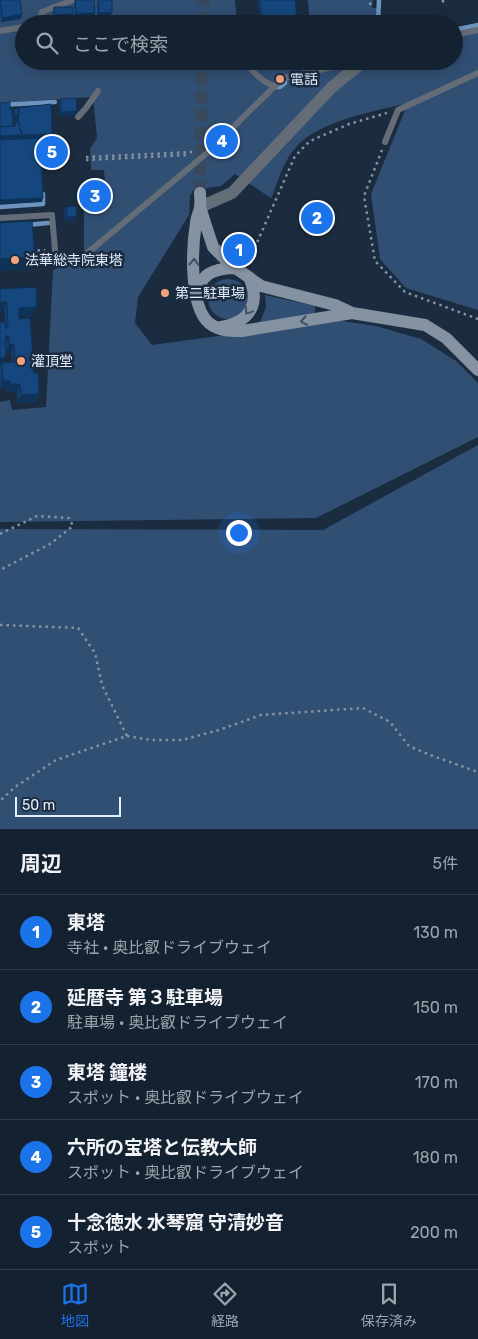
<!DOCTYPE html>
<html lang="ja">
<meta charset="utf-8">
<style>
:root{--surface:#142130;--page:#212e3c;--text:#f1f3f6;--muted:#9da3ab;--line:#333e4c;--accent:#1a73e8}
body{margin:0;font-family:Rubik,"Noto Sans JP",sans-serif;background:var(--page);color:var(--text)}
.scale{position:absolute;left:15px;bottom:12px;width:106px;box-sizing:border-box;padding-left:5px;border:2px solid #e3eefb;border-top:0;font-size:14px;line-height:18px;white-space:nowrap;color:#e3eefb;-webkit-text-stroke:4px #1b2c40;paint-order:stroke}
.you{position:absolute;left:238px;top:532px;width:18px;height:18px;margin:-12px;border:4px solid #fff;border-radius:50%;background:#1a73e8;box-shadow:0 0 0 8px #1a73e833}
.badge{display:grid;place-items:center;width:32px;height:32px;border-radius:50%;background:var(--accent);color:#fff;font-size:16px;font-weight:700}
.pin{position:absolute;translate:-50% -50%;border:2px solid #fff;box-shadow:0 1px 5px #0006}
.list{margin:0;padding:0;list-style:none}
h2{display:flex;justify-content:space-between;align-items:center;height:65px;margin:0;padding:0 20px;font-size:21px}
h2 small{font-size:16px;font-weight:400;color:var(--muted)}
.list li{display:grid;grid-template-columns:32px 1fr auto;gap:15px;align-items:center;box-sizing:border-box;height:75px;padding:0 20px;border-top:1px solid var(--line)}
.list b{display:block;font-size:19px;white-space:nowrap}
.list p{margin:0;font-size:16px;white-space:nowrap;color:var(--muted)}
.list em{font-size:16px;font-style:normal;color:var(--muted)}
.icon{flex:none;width:28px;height:28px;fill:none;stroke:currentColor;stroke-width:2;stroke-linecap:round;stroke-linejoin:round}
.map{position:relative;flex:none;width:478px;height:829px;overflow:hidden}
.search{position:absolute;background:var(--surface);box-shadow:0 2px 12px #0003;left:15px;right:15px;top:15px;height:55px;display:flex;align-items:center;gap:12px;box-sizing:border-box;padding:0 18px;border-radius:28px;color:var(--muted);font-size:19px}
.sheet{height:440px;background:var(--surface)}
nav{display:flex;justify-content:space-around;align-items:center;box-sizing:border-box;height:70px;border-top:1px solid var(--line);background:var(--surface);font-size:14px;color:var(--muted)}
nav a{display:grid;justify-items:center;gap:2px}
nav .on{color:var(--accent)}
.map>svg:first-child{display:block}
</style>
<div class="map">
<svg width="478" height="829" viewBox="0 0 478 829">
<rect width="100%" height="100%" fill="#1b2c40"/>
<path fill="#314f73" d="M0 0H235L237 24H24V61H454V32L478 27V310L406 288 380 259 371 194 408 103C372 112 311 121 290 155 282 167 277 184 271 198L235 174 221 186 193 190 190 196 189 215 138 297 135 323 152 345 335 320 376 326 421 339 456 361 478 383V437L316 518 0 522V402L10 400 12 410 46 407 53 270 84 254V207L107 205 104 170H91L90 149 97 138 93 97 0 103Z
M308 0H373L372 8H378V24H310Z
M60 145 59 161H42L41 146Z
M208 299a20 20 0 1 1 40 0a20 20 0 1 1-40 0Z
M265 295 315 306V316L260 322 266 307Z
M478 445V829H0V529L323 530Z"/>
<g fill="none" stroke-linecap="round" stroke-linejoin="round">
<path stroke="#6d93bf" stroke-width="4.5" d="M378 24 379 0
M454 30 478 25
M275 87H280L285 83V77
M0 105 55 102
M0 207 43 204V194
M27 225 48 223"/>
<path stroke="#39495c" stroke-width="12" stroke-dasharray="12 6" stroke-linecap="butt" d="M203 24 204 0
M200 193 202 61"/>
<path stroke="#8492a2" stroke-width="2.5" stroke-dasharray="2.5 4" stroke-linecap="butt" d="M443 0V4
M370 5 371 0
M281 61 282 70
M382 150 364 196 375 261 405 292 478 319
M86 157 192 152
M86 160 189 155
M50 162 51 157H55L59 150
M31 251 45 250
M252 254 295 156 310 141 349 124 387 113
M0 534 37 516 69 518 73 526 50 544 0 570
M0 625 78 628 95 653 102 685 127 736 56 760 15 787 0 801
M127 736 151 740H182L219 730 261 715 363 708 390 722 409 746 433 756 478 772"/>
<path stroke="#646d77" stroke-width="6" d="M39 24 42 12 73 0
M88 24H116
M0 31 24 27
M454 35 478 30
M245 61C253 73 261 81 274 86
M78 117 86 108 98 91
M385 142 398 110 478 73
M0 218 52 215 56 261 79 260 207 153 283 78 333 67 348 61"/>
<path stroke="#646d77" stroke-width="12" d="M200 207 232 193 332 87 364 61"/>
<path stroke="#8492a2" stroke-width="12" d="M200 193C200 198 201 203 200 208 199 213 196 218 196 223 192 247 189 306 209 323 219 331 230 331 242 331L352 313
M200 207 213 247 230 264 261 286 335 305 352 313 425 325 446 338 478 370
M198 295C200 273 214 269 234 268
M221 327C250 322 261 304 249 277"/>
</g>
<path fill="#123d6c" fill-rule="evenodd" d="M0 0 21 19 1 22 0 15Z
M75 0 95 13 93 17 75 18 74 4Z
M98 0H112L110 17H97V3Z
M258 0H295L297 19 295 23 260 24Z
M54 7 73 14 72 19H53V11Z
M61 99 77 111 75 115 60 116 59 103Z
M88 182 105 195 103 199 88 200 87 186Z
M66 207 76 221H65L64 211Z
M0 289 34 315 19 316 39 394 36 402 18 403 17 392H7V389H0V322H5L4 310ZM5 344H6V352H11L12 362 3 363 6 355Z"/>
<path fill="#0f3258" d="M95 13 93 17 75 18 76 14Z
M99 13H112L110 17H97Z
M22 14 21 19 1 22 3 18Z
M73 14 72 19H53L54 15Z
M297 19 295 23 261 24 262 22Z
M77 111 75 115 60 116 61 112Z
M14 114H19L16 122 11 123Z
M52 134 51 138 20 139 0 144V136Z
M105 195 103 199 88 200 89 196Z
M43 198 42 202 0 204V200Z
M77 216 76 221H65L67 217Z
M35 257 30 269 0 271V259Z
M0 302H7L4 310H0Z
M37 307 34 315 16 316 19 308Z
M6 336H9L6 344H3Z
M9 344H14L11 352H6Z
M6 355 3 363 1 366 2 363 0 366V358Z
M3 381H10L7 389H0Z
M10 384H20L17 392H7Z
M39 394 36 402 18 403 21 395Z"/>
<path fill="#15477e" stroke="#0f3258" d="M0 0H20L22 14 3 18Z
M75 0H94L95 13 76 14Z
M98 0H112V13H99Z
M260 0H295L297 19 262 22Z
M54 7H73V14L54 15Z
M76 98 77 111 61 112V99Z
M10 102V109H12L13 126 0 127V103Z
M51 104 52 134 22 135V131H20L19 122 18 123 19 109H17V108Z
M14 109H19V114H14Z
M19 122 20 131H22V135L0 136V127L15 126V123Z
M40 138 43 198 0 200V140Z
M104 181 105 195 89 196 88 182Z
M76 206 77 216 67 217 66 207Z
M32 221 35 257 0 259V223Z
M36 287 37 307 19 308V319L30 318 34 373H38L39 394 21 395 20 384H10V381H3L2 363 15 362 14 344H9V336H6L5 339 6 355 4 358H0V322H5V328H8L7 302H0V289Z"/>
<defs><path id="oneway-chevron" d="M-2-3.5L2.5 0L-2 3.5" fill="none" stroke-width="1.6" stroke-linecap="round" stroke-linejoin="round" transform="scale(1.25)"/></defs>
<g stroke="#405062">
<use href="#oneway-chevron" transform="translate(194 262) rotate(-88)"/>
<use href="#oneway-chevron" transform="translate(248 311) rotate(124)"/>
<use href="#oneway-chevron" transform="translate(304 321) rotate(170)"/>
</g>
<g fill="#f2a17e" stroke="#1b2c40" stroke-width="2">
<circle cx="280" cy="79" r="5"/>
<circle cx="15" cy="260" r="5"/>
<circle cx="165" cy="293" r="5"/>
<circle cx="21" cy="361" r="5"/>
</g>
<g text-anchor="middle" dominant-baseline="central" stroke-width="5" stroke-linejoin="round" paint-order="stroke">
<g font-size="14" fill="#e3eefb" stroke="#1b2c40" text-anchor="start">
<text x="290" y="79">電話</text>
<text x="25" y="260">法華総寺院東塔</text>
<text x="175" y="293">第二駐車場</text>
<text x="31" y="361">灌頂堂</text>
</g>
</g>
</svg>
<div class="scale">50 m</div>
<div class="you"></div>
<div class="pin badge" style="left:239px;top:250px">1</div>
<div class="pin badge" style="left:317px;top:218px">2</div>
<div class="pin badge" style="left:95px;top:196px">3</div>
<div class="pin badge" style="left:222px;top:141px">4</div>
<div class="pin badge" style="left:52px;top:152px">5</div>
<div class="search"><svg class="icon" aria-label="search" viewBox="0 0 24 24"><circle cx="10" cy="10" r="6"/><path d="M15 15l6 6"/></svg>ここで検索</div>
</div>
<section class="sheet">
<h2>周辺<small>5件</small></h2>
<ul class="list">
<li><span class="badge">1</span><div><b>東塔</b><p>寺社 · 奥比叡ドライブウェイ</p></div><em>130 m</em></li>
<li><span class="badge">2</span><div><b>延暦寺 第３駐車場</b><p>駐車場 · 奥比叡ドライブウェイ</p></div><em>150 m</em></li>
<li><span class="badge">3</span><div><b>東塔 鐘楼</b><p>スポット · 奥比叡ドライブウェイ</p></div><em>170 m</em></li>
<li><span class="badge">4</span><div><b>六所の宝塔と伝教大師</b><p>スポット · 奥比叡ドライブウェイ</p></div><em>180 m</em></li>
<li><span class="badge">5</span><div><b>十念徳水 水琴窟 守清妙音</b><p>スポット</p></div><em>200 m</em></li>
</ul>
</section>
<nav>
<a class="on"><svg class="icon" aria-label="map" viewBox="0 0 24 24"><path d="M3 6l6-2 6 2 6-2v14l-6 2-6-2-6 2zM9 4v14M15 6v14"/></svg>地図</a>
<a><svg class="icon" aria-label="directions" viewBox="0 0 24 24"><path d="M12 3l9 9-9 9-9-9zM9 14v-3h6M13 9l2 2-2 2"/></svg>経路</a>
<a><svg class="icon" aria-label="saved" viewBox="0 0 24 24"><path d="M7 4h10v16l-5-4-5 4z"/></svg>保存済み</a>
</nav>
